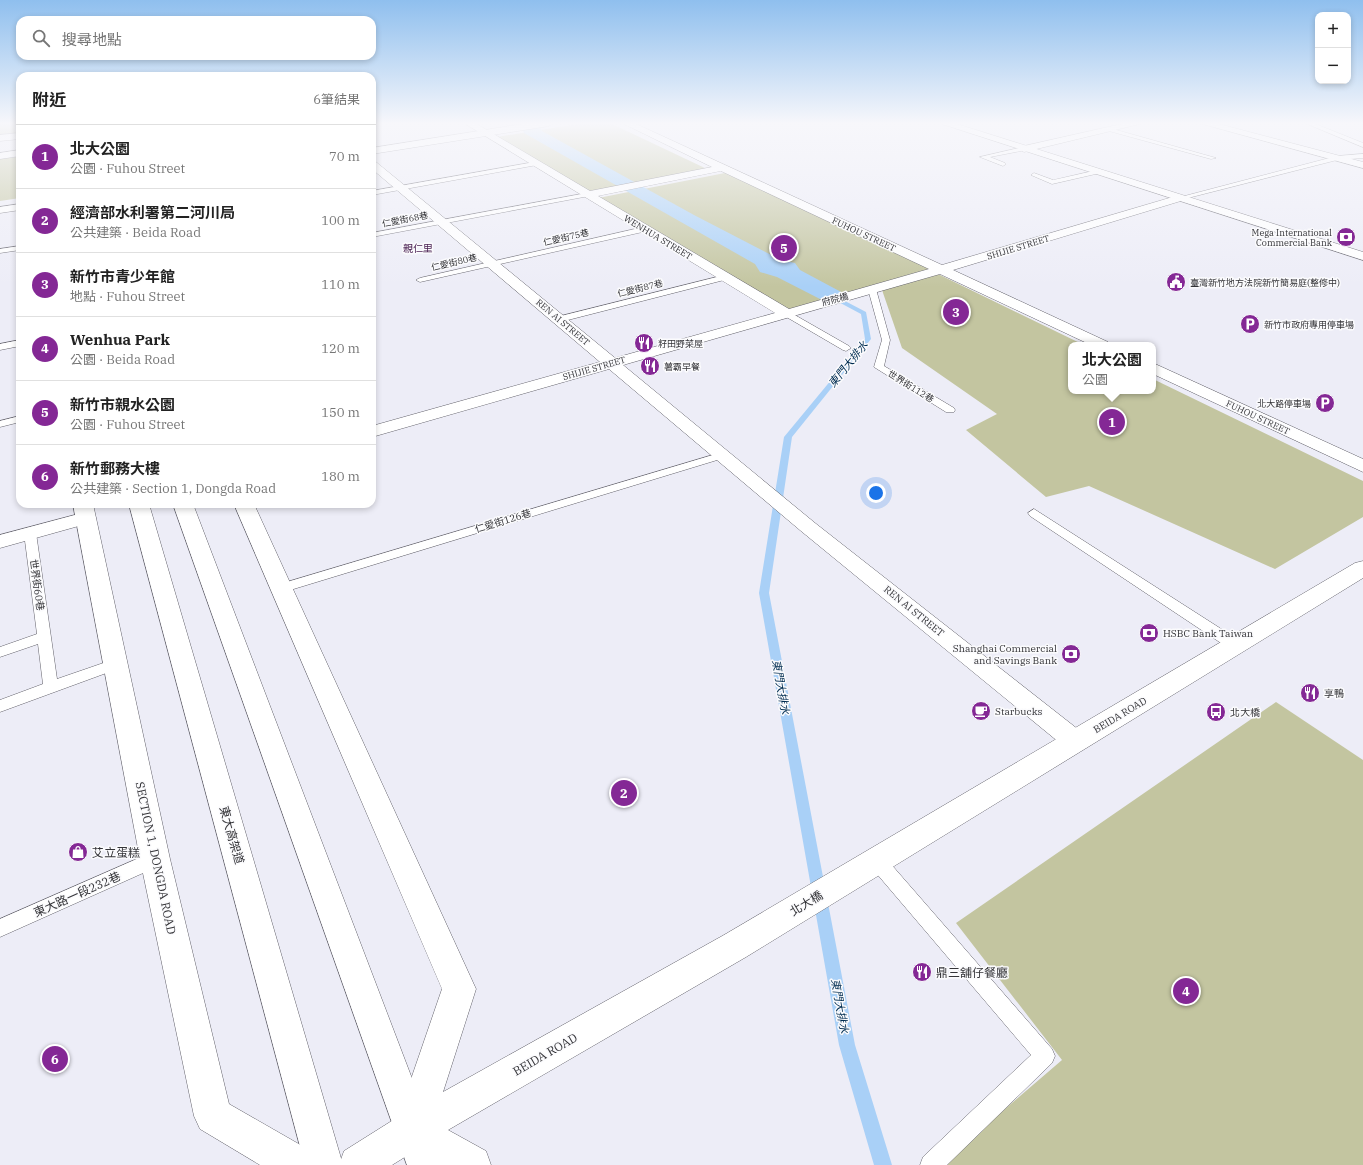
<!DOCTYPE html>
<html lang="zh-TW">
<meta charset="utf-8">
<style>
:root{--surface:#fff;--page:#f2f2f2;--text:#222;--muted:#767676;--line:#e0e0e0;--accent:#842895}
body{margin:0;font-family:"IBM Plex Serif","Noto Sans TC",serif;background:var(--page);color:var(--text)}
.controls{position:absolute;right:12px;top:12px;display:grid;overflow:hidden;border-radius:8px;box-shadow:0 2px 6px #0003}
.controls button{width:36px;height:36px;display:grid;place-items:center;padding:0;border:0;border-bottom:1px solid var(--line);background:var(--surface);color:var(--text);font:20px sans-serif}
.you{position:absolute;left:876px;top:493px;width:14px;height:14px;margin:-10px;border:3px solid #fff;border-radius:50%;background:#1a73e8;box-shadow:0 0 0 6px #1a73e833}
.badge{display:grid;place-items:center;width:26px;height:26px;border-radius:50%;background:var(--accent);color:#fff;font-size:13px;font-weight:700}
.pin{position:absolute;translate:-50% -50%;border:2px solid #fff;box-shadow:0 1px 4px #0006}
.popup{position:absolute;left:1068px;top:342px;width:88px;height:52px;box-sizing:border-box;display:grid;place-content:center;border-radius:8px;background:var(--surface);filter:drop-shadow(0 1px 3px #0005);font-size:13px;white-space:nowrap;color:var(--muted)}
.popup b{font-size:15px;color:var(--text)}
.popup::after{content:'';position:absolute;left:50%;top:100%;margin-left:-8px;border:8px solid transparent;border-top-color:var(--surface)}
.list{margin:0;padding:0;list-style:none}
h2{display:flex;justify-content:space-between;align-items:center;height:52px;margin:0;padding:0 16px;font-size:17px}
h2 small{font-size:13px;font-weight:400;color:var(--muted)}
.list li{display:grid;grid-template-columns:26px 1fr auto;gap:12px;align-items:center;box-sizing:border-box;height:64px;padding:0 16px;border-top:1px solid var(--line)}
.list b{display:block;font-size:15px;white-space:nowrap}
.list p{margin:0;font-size:13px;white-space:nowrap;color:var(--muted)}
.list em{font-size:13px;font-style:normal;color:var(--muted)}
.icon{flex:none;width:22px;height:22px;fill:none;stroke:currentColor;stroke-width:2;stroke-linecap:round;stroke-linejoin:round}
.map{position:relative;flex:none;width:1363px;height:1165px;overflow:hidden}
.search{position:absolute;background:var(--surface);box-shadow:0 2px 6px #0003;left:16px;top:16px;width:360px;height:44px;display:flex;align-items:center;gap:10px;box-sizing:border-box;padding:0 14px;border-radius:12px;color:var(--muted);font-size:15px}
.panel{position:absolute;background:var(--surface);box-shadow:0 2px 6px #0003;left:16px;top:72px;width:360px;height:436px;border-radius:12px}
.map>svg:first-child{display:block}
</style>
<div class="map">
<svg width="1363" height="1165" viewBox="0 0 1363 1165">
<rect width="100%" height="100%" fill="#ededf7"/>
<path fill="#c3c5a0" d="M0 123H13L16 134 0 136Z
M584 123H610L707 169 586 194 490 138Z
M16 157 20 198 0 201V159Z
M730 172 940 270 786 313 593 199Z
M938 274 1084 345H1071V391H1153V379L1363 481V517L1275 569 1089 486 1046 497 966 430 997 414 902 348 882 290Z
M1276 702 1363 760V1165H940L1062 1060 956 923Z"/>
<path fill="#a9d0f7" d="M520 123H538L542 131 694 215 781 260 795 263 800 270 843 293 820 299 777 277 760 272 755 264 524 133Z"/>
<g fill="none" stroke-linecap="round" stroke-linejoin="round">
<path fill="#a9d0f7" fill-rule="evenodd" d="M818 289H822L866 312 871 339 792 437 769 593 855 1045 892 1165H874L839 1045 759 593 784 437 865 339 861 314 818 291Z"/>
<defs>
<path id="service" d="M1305 123H1313L1363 143V147Z
M1109 129H1113L1216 158 1211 159 1109 131Z
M1024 147 1026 150 990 157 1005 163 1006 164 1003 166 980 157Z
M1363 154V158L1337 160 1180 200 1177 198 1337 156Z
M535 162 538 164 537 165 372 195V191Z
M1098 170 1101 172 1100 173 1052 184 1031 175 1034 173 1053 180Z
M587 193 590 195 589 196 372 237V233Z
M644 227 648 229 647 231 420 282 416 280 420 278Z
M20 246V250L0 253V249Z
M725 275 729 277 728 279 560 322 556 319 557 317Z
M869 287 876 289 890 340 884 366 954 408 955 410 954 412H946L874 367 882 340 868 289Z
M786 310 849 346 851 348 846 351 843 350 783 315V311Z
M20 340V346L0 350V344Z
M20 416V422L0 427V421Z
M723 452 728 455 727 457 287 591H277L275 588 277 585Z
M1034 509 1240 641 1242 645 1240 649 1235 650 1230 649 1030 516 1028 513Z
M30 529 36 533 57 679 115 659 120 660 122 664 120 668 0 712V700L43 684 38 644 0 657V647L37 634 24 533Z
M155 851 161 853 164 859 161 865 0 937V919Z
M877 853 883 855 1052 1049 1055 1056 1052 1063 947 1165H920L923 1157 1031 1055 871 867 868 861 871 855Z"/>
<path id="minor" d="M464 123H475L590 191 712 167 622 123H634L942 265 1176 196H1184L1186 198 1184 200 953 270 1108 342 1111 345H1091L940 274 623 365 815 523 1084 734 1088 741 1084 748 1075 751 1066 748 801 531 609 369 372 437V426L600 362 372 169V161L376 162 615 358 775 313ZM721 171 929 269 789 309 598 196Z
M1126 123H1144L1024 152 1019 149 1024 146Z
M1199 123H1215L1363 162V168Z
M20 133V139L0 141V135Z
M20 150V156L0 159V153Z
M20 204V210L0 213V207Z
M1153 363 1363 459V472L1153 374Z
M86 512 93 514 96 518 93 522 0 548V535Z"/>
<path id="tertiary" d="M529 123H553L549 126 372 154V148Z
M939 123H954L1363 252V260Z
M73 504H93L170 859 229 1104 311 1151 316 1165H260L200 1129 194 1116 140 859Z
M234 504H254L476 989 443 1092 724 935 1355 563 1363 561V578L746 957 448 1130 486 1151 491 1165H435L413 1152 392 1165H339L344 1151 398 1117 442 989Z"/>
<path id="secondary" d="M129 504H149L343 1165H305Z
M173 504H193L445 1165H407Z"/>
</defs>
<use href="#service" stroke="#63626b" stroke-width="1"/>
<use href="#minor" stroke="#63626b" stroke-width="1"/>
<use href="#tertiary" stroke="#63626b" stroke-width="1"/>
<use href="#secondary" stroke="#63626b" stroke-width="1"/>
<use href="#service" fill="#fff" fill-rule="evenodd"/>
<use href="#minor" fill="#fff" fill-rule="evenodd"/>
<use href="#tertiary" fill="#fff" fill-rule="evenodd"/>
<use href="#secondary" fill="#fff" fill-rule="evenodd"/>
</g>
<linearGradient id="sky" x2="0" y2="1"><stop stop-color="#8fbfee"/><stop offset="0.43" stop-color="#f7f7fb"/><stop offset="1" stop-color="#f7f7fb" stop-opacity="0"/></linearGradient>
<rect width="1363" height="287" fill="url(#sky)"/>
<defs>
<symbol id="bank-disc" viewBox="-11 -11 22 22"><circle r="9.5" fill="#842895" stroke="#fbfbfd"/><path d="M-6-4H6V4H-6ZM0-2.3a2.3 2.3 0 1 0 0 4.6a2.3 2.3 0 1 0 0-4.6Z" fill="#fff"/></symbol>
<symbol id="civic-disc" viewBox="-11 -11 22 22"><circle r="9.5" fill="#842895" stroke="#fbfbfd"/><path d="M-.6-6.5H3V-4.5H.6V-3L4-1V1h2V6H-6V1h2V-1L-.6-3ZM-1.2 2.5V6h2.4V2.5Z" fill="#fff"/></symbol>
<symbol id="parking-disc" viewBox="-11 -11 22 22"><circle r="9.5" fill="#842895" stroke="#fbfbfd"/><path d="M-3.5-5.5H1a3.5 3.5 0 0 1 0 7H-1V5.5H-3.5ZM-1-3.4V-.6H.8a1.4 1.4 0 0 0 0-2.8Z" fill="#fff"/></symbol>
<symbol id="restaurant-disc" viewBox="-11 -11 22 22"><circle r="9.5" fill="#842895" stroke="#fbfbfd"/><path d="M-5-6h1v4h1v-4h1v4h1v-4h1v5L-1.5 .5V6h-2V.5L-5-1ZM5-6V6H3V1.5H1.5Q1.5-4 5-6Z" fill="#fff"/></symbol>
<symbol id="cafe-disc" viewBox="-11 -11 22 22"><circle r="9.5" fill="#842895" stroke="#fbfbfd"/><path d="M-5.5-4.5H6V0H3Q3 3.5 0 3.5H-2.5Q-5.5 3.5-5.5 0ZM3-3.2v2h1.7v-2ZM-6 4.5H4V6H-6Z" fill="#fff"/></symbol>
<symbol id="bus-disc" viewBox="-11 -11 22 22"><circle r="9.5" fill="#842895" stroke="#fbfbfd"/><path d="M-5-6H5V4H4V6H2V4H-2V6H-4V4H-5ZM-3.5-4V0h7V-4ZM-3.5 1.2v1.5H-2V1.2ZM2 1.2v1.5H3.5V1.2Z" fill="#fff"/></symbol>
<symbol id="shop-disc" viewBox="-11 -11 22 22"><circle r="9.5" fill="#842895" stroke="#fbfbfd"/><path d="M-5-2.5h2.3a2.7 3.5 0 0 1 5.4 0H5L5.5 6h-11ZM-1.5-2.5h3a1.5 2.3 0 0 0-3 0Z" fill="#fff"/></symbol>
</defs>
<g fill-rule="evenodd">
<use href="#bank-disc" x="1335" y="226" width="22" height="22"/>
<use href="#civic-disc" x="1165" y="271" width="22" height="22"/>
<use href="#parking-disc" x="1239" y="313" width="22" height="22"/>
<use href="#restaurant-disc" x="633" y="332" width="22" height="22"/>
<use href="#restaurant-disc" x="639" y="355" width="22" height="22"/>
<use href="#parking-disc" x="1314" y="392" width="22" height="22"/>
<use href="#bank-disc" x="1138" y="622" width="22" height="22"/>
<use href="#bank-disc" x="1060" y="643" width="22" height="22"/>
<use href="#restaurant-disc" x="1299" y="682" width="22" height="22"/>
<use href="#cafe-disc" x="970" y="700" width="22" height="22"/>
<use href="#bus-disc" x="1205" y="701" width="22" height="22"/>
<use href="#shop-disc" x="67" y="841" width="22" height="22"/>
<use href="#restaurant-disc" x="911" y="961" width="22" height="22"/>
</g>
<g text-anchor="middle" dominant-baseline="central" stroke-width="3" stroke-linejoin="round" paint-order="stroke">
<g font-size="9" fill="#343438" stroke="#fbfbfd">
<text transform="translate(405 219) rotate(-11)">仁愛街68巷</text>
<text transform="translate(864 234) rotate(25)">FUHOU STREET</text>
<text transform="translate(566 237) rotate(-13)">仁愛街75巷</text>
<text transform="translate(658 237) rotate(31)">WENHUA STREET</text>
<text transform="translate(1018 247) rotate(-17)">SHIJIE STREET</text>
<text transform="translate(454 262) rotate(-13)">仁愛街80巷</text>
<text transform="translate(640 288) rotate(-14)">仁愛街87巷</text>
<text transform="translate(835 299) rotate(-15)">府院橋</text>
<text transform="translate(563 322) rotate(40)">REN AI STREET</text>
<text transform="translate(594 368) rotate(-16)">SHIJIE STREET</text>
<text transform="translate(911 386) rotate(32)">世界街112巷</text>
<text transform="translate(1258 417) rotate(25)">FUHOU STREET</text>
</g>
<g font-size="9" fill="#343438" stroke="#fbfbfd" text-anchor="start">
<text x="1332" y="232" text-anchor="end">Mega International<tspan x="1332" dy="10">Commercial Bank</tspan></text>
<text x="1190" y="282">臺灣新竹地方法院新竹簡易庭(整修中)</text>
<text x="1264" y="324">新竹市政府專用停車場</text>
<text x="658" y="343">籽田野菜屋</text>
<text x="664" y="366">薯霸早餐</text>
<text x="1311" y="403" text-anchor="end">北大路停車場</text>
</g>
<g font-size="10" fill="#461b4e" stroke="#fbfbfd">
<text x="418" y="248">親仁里</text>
</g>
<g font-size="10" fill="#343438" stroke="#fbfbfd">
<text transform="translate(503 521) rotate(-17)">仁愛街126巷</text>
<text transform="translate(37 585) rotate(82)">世界街60巷</text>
<text transform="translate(914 611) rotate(39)">REN AI STREET</text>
<text transform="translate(1120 715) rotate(-31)">BEIDA ROAD</text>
</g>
<g font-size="10" fill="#343438" stroke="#fbfbfd" text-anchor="start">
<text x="1163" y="633">HSBC Bank Taiwan</text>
<text x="1057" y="648" text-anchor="end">Shanghai Commercial<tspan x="1057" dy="12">and Savings Bank</tspan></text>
<text x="1324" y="693">享鴨</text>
<text x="995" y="711">Starbucks</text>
<text x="1230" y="712">北大橋</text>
</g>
<g font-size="11" font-style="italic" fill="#002d51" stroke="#fbfbfd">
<text transform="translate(848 364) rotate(-51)">東門大排水</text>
<text transform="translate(781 687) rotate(80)">東門大排水</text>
<text transform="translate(840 1006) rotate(80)">東門大排水</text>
</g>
<g font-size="12" fill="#343438" stroke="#fbfbfd">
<text transform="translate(232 835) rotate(74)">東大高架道</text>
<text transform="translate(156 858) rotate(78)">SECTION 1, DONGDA ROAD</text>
<text transform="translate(77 894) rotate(-24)">東大路一段232巷</text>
<text transform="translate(806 903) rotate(-31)">北大橋</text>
<text transform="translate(545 1054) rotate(-30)">BEIDA ROAD</text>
</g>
<g font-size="12" fill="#343438" stroke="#fbfbfd" text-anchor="start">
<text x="92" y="852">艾立蛋糕</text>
<text x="936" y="972">鼎三舖仔餐廳</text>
</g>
</g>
</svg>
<div class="controls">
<button>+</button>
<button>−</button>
</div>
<div class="you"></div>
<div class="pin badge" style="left:1112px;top:422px">1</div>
<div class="popup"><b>北大公園</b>公園</div>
<div class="pin badge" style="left:624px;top:793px">2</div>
<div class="pin badge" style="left:956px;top:312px">3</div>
<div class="pin badge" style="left:1186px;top:991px">4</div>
<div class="pin badge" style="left:784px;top:248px">5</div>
<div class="pin badge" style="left:55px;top:1059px">6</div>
<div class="search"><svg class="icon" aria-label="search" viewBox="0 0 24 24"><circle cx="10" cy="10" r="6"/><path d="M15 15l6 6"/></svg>搜尋地點</div>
<section class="panel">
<h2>附近<small>6筆結果</small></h2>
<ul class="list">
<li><span class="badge">1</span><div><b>北大公園</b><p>公園 · Fuhou Street</p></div><em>70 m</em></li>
<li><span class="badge">2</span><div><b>經濟部水利署第二河川局</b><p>公共建築 · Beida Road</p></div><em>100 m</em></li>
<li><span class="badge">3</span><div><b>新竹市青少年館</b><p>地點 · Fuhou Street</p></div><em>110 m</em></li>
<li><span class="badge">4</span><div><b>Wenhua Park</b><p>公園 · Beida Road</p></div><em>120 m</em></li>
<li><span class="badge">5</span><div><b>新竹市親水公園</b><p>公園 · Fuhou Street</p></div><em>150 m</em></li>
<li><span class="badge">6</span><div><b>新竹郵務大樓</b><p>公共建築 · Section 1, Dongda Road</p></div><em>180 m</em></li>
</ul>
</section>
</div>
